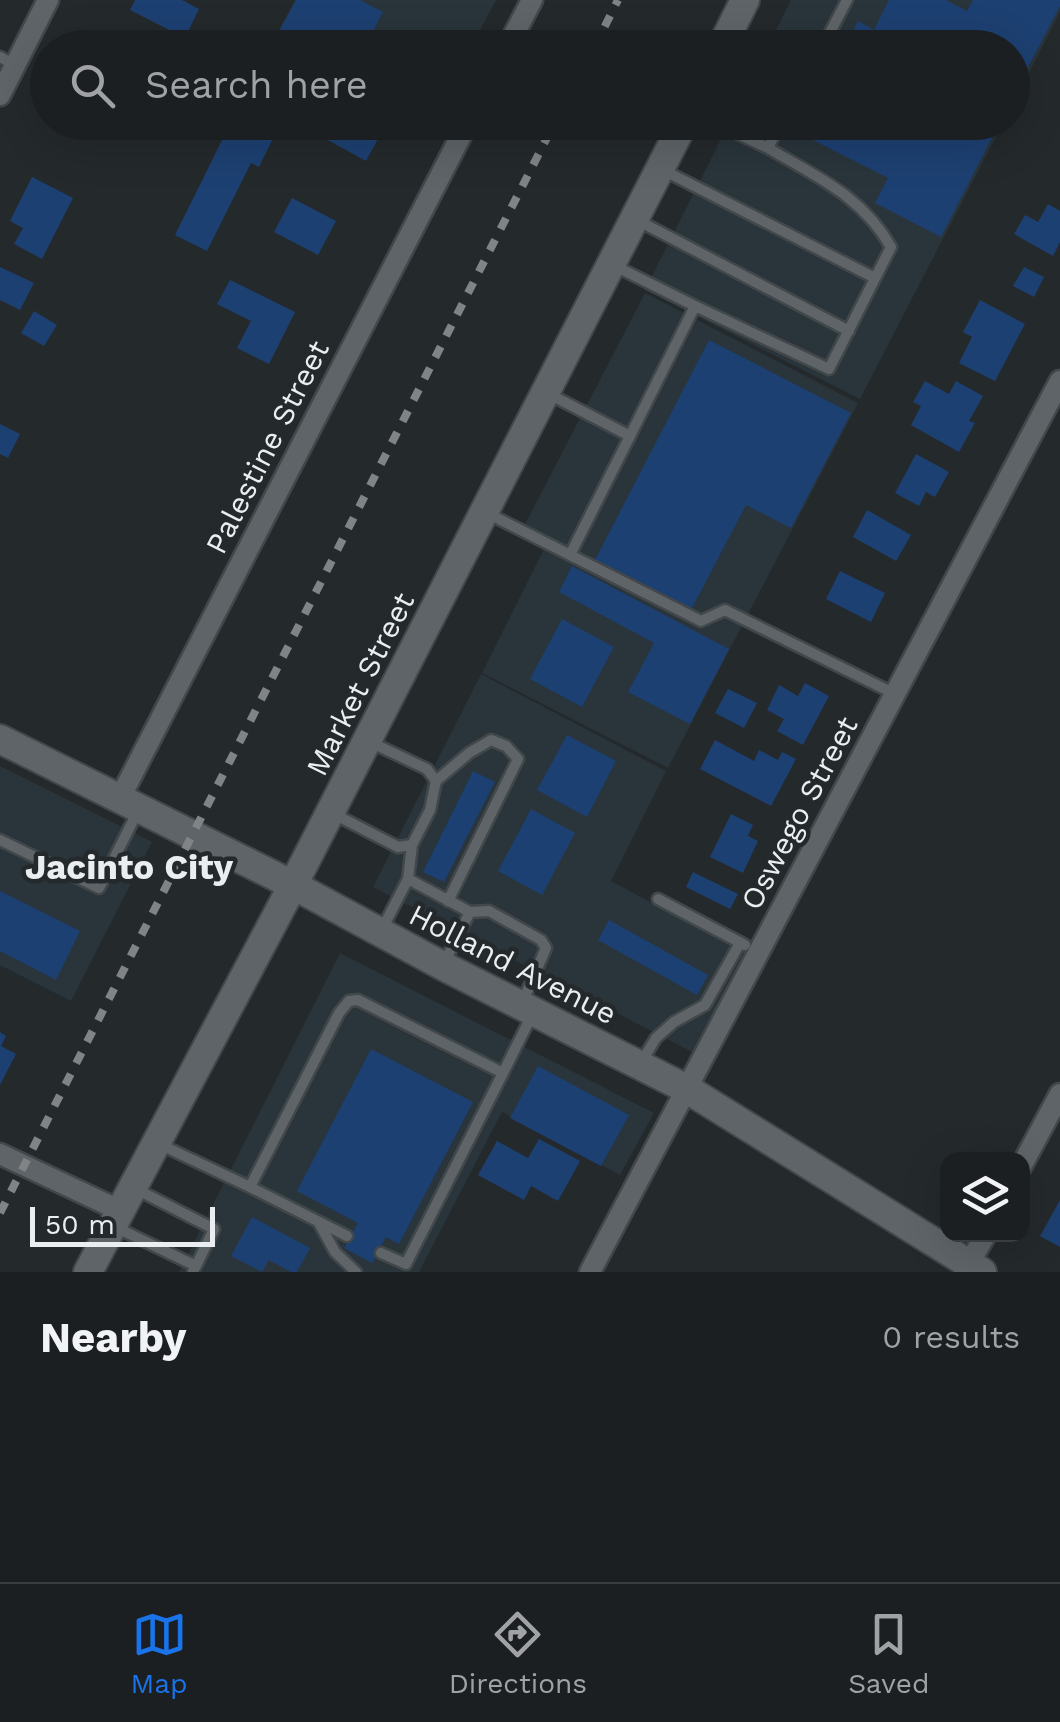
<!DOCTYPE html>
<style>
:root{--surface:#1b1f21;--page:#282c2e;--text:#f1f3f6;--muted:#a0a2a5;--line:#393d3f;--accent:#1a73e8}
body{margin:0;font-family:"Work Sans",sans-serif;background:var(--page);color:var(--text)}
.controls{position:absolute;right:30px;bottom:30px;display:grid;overflow:hidden;border-radius:20px;box-shadow:0 10px 40px #0002}
.controls button{width:90px;height:90px;display:grid;place-items:center;padding:0;border:0;border-bottom:2px solid var(--line);background:var(--surface);color:var(--text);font:50px sans-serif}
.scale{position:absolute;left:30px;bottom:25px;width:185px;box-sizing:border-box;padding-left:10px;border:5px solid #ebeef1;border-top:0;font-size:28px;line-height:35px;white-space:nowrap;color:#ebeef1;-webkit-text-stroke:8px #24292c;paint-order:stroke}
.list{margin:0;padding:0;list-style:none}
h2{display:flex;justify-content:space-between;align-items:center;height:130px;margin:0;padding:0 40px;font-size:42px}
h2 small{font-size:32px;font-weight:400;color:var(--muted)}
.icon{flex:none;width:55px;height:55px;fill:none;stroke:currentColor;stroke-width:2;stroke-linecap:round;stroke-linejoin:round}
.map{position:relative;flex:none;width:1060px;height:1272px;overflow:hidden}
.search{position:absolute;background:var(--surface);box-shadow:0 10px 40px #0002;left:30px;right:30px;top:30px;height:110px;display:flex;align-items:center;gap:25px;box-sizing:border-box;padding:0 35px;border-radius:55px;color:var(--muted);font-size:38px}
.sheet{height:310px;background:var(--surface)}
nav{display:flex;justify-content:space-around;align-items:center;box-sizing:border-box;height:140px;border-top:2px solid var(--line);background:var(--surface);font-size:28px;color:var(--muted)}
nav a{display:grid;justify-items:center;gap:5px}
nav .on{color:var(--accent)}
.map>svg:first-child{display:block}
</style>
<div class="map">
<svg width="1060" height="1272" viewBox="0 0 1060 1272">
<rect width="100%" height="100%" fill="#24292c"/>
<path fill="#29343b" d="M295 0H496L471 47H299L276 36Z
M791 0H1060V12L1013 104 1012 48H767Z
M729 123H1003L860 399 645 290Z
M645 293 858 403 668 768 482 673 548 541 523 528Z
M481 674 666 771 611 881 746 953 692 1052 373 887Z
M0 766 152 842 71 1001 0 965Z
M340 953 654 1113 620 1175 502 1112 419 1272H179Z"/>
<path fill="#1d4072" d="M135 0H182L199 9 185 38 130 10Z
M296 0H360L383 12 364 48H305L278 33Z
M889 0H946L967 11 973 0H1060V6L1012 98V48H845L858 21 874 30Z
M231 122H281L259 167 251 163 207 251 175 235Z
M295 122H387L366 161Z
M822 122H1000L941 237 875 203 888 178 813 140Z
M32 177 73 198 42 259 14 244 23 228 10 221Z
M292 198 336 221 318 255 274 232Z
M1048 204 1060 211V242L1053 256 1014 234 1025 215 1038 222Z
M0 267 34 283 20 310 0 300Z
M1024 267 1044 277 1034 297 1013 286Z
M230 280 295 312 269 364 237 348 251 321 217 304Z
M980 300 1025 324 995 381 959 363 972 337 963 332Z
M34 311 57 325 44 346 21 333Z
M709 340 851 413 791 528 746 505 690 612 594 562Z
M925 381 949 394 956 381 983 396 969 421 975 423 959 452 911 425 921 406 913 402Z
M0 424 20 434 8 458 0 454Z
M916 454 949 472 935 497 926 492 919 506 895 493Z
M867 510 911 535 896 561 853 537Z
M572 566 729 649 690 724 628 692 654 643 559 592Z
M840 571 885 593 871 622 826 599Z
M562 619 614 647 582 707 530 679Z
M805 683 829 696 803 745 777 731 784 719 767 710 779 685 798 696Z
M728 689 757 703 744 728 715 713Z
M567 735 616 761 587 817 537 790Z
M715 740 754 761 759 750 778 760 782 752 796 759 771 806 700 769Z
M473 771 495 782 444 882 423 872Z
M531 809 575 833 542 895 498 871Z
M731 814 753 825 748 836 758 841 743 873 710 857Z
M693 872 738 894 730 909 686 887Z
M0 891 80 931 56 980 0 951Z
M609 920 708 975 697 995 598 940Z
M0 1032 6 1036 1 1046 16 1054 0 1085Z
M371 1049 473 1102 399 1244 386 1237 372 1263 344 1248 358 1223 297 1191Z
M538 1066 629 1115 601 1166 510 1118Z
M539 1139 580 1161 558 1201 531 1186 524 1200 478 1175 497 1141 528 1158Z
M1060 1200V1247L1040 1236Z
M252 1217 310 1248 297 1272H291L269 1260 262 1272 231 1256Z"/>
<g fill="none" stroke-linecap="round" stroke-linejoin="round">
<defs>
<path id="service" d="M822 48 847 0
M0 57 15 65
M713 122 768 148 781 122
M661 169 875 278
M637 220 849 331
M695 306 829 369 891 247C862 196 817 177 768 148
M549 394 630 436 695 306 613 265
M485 512 701 621 725 610 895 694
M570 555 630 436
M436 781 469 753 491 740 506 746 518 759 448 901
M332 813 398 847 412 845 430 810 436 781 427 769 368 741
M0 840 99 888 139 809
M408 879 412 845
M658 899 745 945
M381 931 408 879 470 912 489 911 541 940 546 948 522 1003
M443 965 470 912
M640 1064 656 1038 674 1022 705 1005 740 943
M157 1143 250 1187 339 1013 349 1001 358 1000 503 1073 533 1013
M250 1187 347 1236
M134 1188 214 1229 196 1266
M319 1223 335 1252 356 1272
M113 1226 196 1266 193 1271
M381 1253 406 1264 503 1073"/>
<path id="minor" d="M507 48 532 0
M0 95 48 0
M120 798 468 122
M0 1154 121 1211
M1022 1165 1060 1094
M590 1272 1060 381
M964 1272 986 1234"/>
<path id="secondary" d="M721 48 745 0
M0 739 293 885 443 966 687 1089 982 1272
M88 1272 293 885 684 122"/>
</defs>
<use href="#service" stroke="#42474a" stroke-width="15"/>
<use href="#minor" stroke="#42474a" stroke-width="25"/>
<use href="#secondary" stroke="#42474a" stroke-width="32"/>
<use href="#service" stroke="#5e6468" stroke-width="10"/>
<use href="#minor" stroke="#5e6468" stroke-width="20"/>
<use href="#secondary" stroke="#5e6468" stroke-width="28"/>
<path stroke="#808487" stroke-width="8" stroke-dasharray="12 12" stroke-linecap="butt" d="M594 48 618 0
M0 1213 555 122"/>
</g>
<g text-anchor="middle" dominant-baseline="central" stroke-width="9" stroke-linejoin="round" paint-order="stroke">
<g font-size="30" fill="#ebeef1" stroke="#24292c">
<text transform="translate(267 447) rotate(-63)">Palestine Street</text>
<text transform="translate(360 684) rotate(-63)">Market Street</text>
<text transform="translate(799 813) rotate(-62)">Oswego Street</text>
<text transform="translate(513 964) rotate(27)">Holland Avenue</text>
</g>
<g font-size="35" font-weight="bold" fill="#ebeef1" stroke="#24292c">
<text x="129" y="867">Jacinto City</text>
</g>
</g>
</svg>
<div class="controls">
<button><svg class="icon" aria-label="layers" viewBox="0 0 24 24"><path d="M12 4l9 5-9 5-9-5zM3 14l9 5 9-5"/></svg></button>
</div>
<div class="scale">50 m</div>
<div class="search"><svg class="icon" aria-label="search" viewBox="0 0 24 24"><circle cx="10" cy="10" r="6"/><path d="M15 15l6 6"/></svg>Search here</div>
</div>
<section class="sheet">
<h2>Nearby<small>0 results</small></h2>
<ul class="list">
</ul>
</section>
<nav>
<a class="on"><svg class="icon" aria-label="map" viewBox="0 0 24 24"><path d="M3 6l6-2 6 2 6-2v14l-6 2-6-2-6 2zM9 4v14M15 6v14"/></svg>Map</a>
<a><svg class="icon" aria-label="directions" viewBox="0 0 24 24"><path d="M12 3l9 9-9 9-9-9zM9 14v-3h6M13 9l2 2-2 2"/></svg>Directions</a>
<a><svg class="icon" aria-label="saved" viewBox="0 0 24 24"><path d="M7 4h10v16l-5-4-5 4z"/></svg>Saved</a>
</nav>
